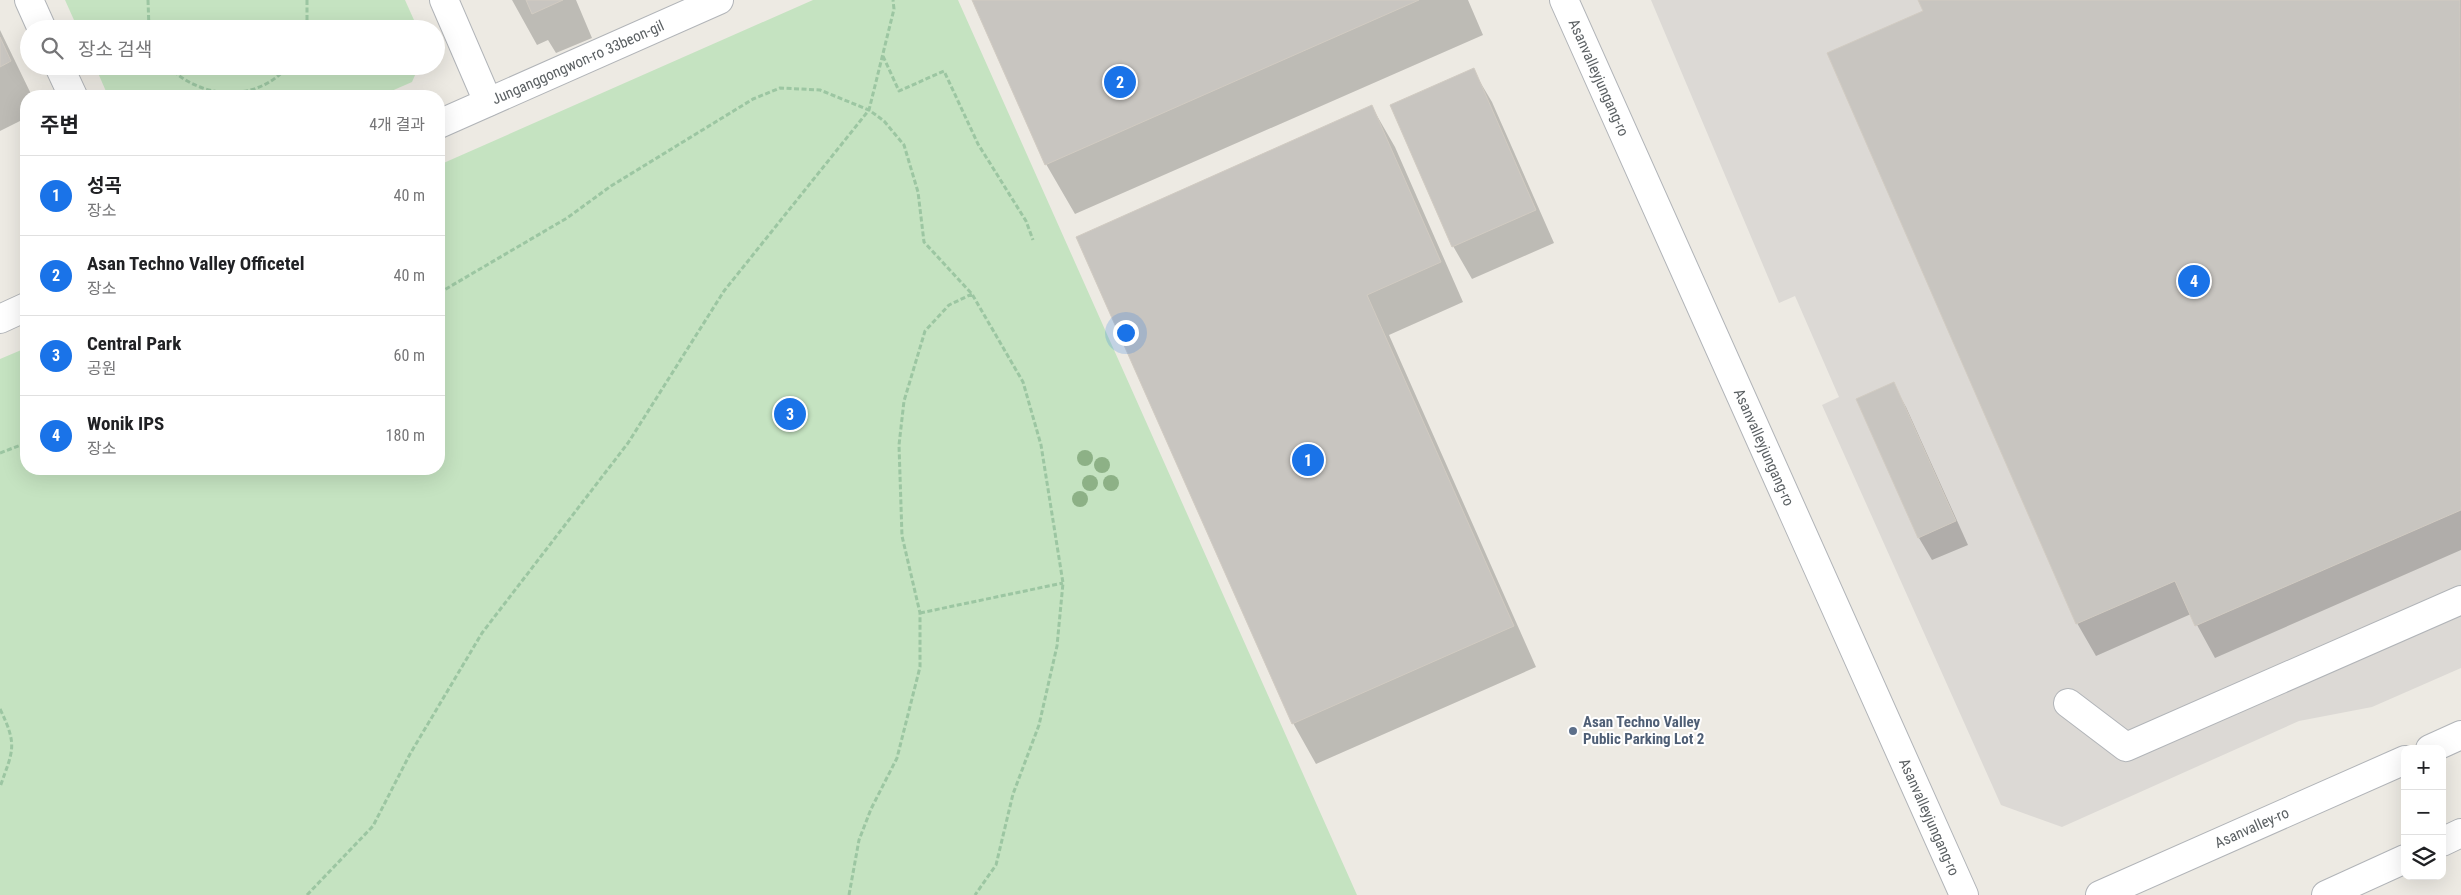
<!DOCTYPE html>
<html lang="ko">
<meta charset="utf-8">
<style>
:root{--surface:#fff;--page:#f2f2f2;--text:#202124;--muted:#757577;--line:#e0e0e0;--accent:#1a73e8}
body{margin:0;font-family:"Roboto Condensed","Noto Sans KR",sans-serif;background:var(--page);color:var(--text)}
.controls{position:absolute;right:15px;bottom:15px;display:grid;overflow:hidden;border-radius:10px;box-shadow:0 5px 20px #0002}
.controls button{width:45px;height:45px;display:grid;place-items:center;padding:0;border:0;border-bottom:1px solid var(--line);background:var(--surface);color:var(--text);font:25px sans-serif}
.you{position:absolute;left:1125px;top:332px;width:18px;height:18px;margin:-12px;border:4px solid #fff;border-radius:50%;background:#1a73e8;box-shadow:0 0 0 8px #1a73e833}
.badge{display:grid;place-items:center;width:32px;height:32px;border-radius:50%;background:var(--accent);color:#fff;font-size:16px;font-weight:700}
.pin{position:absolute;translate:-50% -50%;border:2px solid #fff;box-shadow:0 1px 5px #0006}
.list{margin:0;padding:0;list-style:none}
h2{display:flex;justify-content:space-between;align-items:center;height:65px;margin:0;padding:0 20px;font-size:21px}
h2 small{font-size:16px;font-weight:400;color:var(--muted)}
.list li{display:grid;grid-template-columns:32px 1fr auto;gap:15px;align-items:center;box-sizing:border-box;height:80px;padding:0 20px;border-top:1px solid var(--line)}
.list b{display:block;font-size:19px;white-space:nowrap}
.list p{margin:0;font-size:16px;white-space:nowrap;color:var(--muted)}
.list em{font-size:16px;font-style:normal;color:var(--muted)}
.icon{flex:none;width:28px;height:28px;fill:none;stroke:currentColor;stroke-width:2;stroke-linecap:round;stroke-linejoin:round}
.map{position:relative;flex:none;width:2461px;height:895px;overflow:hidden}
.search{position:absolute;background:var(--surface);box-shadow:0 5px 20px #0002;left:20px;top:20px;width:425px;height:55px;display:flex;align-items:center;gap:12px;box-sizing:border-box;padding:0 18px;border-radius:28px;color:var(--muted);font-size:19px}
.panel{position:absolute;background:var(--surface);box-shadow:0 5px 20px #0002;left:20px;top:90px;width:425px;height:385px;border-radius:20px}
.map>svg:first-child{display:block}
</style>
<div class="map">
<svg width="2461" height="895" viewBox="0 0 2461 895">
<rect width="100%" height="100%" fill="#edeae3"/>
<path fill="#dcd9d5" d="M1651 0H2461V668L2372 707 2299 721 2062 827 2001 805 1822 405 1839 397 1795 296 1779 303Z"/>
<path fill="#c5e3c1" d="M65 0H405L418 29H78Z
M813 0H958L1357 895H0V359L26 348V469H439V165Z
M95 66H419L412 82 380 96H108Z"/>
<path fill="#0003" d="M512 0H576L592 38 556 53 548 40 537 45Z
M974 0H1468L1483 35 1075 214 1046 164Z
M1919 0H2461V550L2215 658 2191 614 2096 656 2077 623 1924 12Z
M0 30 32 96H26V118L0 131Z
M1473 70 1492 102 1554 243 1472 279 1453 246Z
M1372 107 1395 147 1463 302 1389 335 1536 667 1316 764 1293 723Z
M1893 384 1906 407 1968 545 1932 560 1919 538 1858 400Z"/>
<path fill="#c8c5c0" stroke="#d1cbc2" d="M526 0H563L532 14Z
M972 0H1419L1045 165Z
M1918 0H2460L2461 510 2195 626 2175 581 2076 624 1827 53 1923 11Z
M0 37 11 61 0 67Z
M1474 68 1536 210 1452 247 1390 105Z
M1372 105 1441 262 1367 295 1514 626 1292 724 1076 237Z
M1894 382 1956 521 1918 538 1856 399Z"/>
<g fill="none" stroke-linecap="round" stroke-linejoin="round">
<defs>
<g id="minor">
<path d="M29 0 42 29"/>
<path d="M444 0 488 102"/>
<path id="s1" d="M1564 0 1964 895"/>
<path d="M59 66 73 96"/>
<path id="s2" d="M439 124 719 0"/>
<path d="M0 319 26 307"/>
<path d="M2068 703 2126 747 2461 600"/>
<path d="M2430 749 2461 735"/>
<path d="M2442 842 2461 833"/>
<path id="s3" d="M2100 895 2405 760"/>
<path d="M2326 895 2405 859"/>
</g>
</defs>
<use href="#minor" stroke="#b1b4b8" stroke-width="30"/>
<path stroke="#9cc6a2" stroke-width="3" stroke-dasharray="5 2.5" stroke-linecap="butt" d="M148 0 149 29
M307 0V29
M883 56 899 91 944 71 978 144 1026 221 1033 240
M168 66C200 99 256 104 288 66
M439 293 567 218 611 186 753 99 780 88 820 90 869 110 884 121 904 145 918 192 924 242 972 294 1023 382 1041 445 1063 583 1057 646 1039 725 1013 794 996 865 975 895
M0 453 26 443
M920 613 1063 583
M0 709C18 746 13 750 0 787
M307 895 373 826 410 754 482 633 628 443 724 291 869 110 894 9 893 0
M849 895 859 840 871 809 897 758 920 667V613L902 536 899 445 904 401 925 331 949 305 972 294"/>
<use href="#minor" stroke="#fff" stroke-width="28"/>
</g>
<g fill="#8db186">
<circle cx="1085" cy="458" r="8"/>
<circle cx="1102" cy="465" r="8"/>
<circle cx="1090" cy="483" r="8"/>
<circle cx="1111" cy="483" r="8"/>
<circle cx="1080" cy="499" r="8"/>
</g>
<circle fill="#5c6f8a" stroke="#fff" stroke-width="2" cx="1573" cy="731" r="5"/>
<g text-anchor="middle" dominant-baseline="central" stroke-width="4" stroke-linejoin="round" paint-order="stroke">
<g font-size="15" fill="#5b6063" stroke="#fff">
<text stroke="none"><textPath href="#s2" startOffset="152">Junganggongwon-ro 33beon-gil</textPath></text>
<text stroke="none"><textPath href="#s1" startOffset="85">Asanvalleyjungang-ro</textPath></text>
<text stroke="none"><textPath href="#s1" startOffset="490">Asanvalleyjungang-ro</textPath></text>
<text stroke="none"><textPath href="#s1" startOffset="895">Asanvalleyjungang-ro</textPath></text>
<text stroke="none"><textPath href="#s3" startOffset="166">Asanvalley-ro</textPath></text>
</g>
<g font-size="15" font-weight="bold" fill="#4e5e75" stroke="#fff" text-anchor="start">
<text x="1583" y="722">Asan Techno Valley<tspan x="1583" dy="17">Public Parking Lot 2</tspan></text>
</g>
</g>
</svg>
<div class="controls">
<button>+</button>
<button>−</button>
<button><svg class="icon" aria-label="layers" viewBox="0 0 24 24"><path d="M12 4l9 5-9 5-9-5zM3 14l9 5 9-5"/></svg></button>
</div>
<div class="you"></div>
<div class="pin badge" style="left:1308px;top:460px">1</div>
<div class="pin badge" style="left:1120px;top:82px">2</div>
<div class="pin badge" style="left:790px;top:414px">3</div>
<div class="pin badge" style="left:2194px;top:281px">4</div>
<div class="search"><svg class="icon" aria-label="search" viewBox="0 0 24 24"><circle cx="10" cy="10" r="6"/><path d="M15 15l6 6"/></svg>장소 검색</div>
<section class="panel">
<h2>주변<small>4개 결과</small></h2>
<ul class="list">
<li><span class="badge">1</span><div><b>성곡</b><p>장소</p></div><em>40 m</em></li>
<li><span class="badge">2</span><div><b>Asan Techno Valley Officetel</b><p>장소</p></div><em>40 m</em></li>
<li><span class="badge">3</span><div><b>Central Park</b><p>공원</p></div><em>60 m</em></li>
<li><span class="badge">4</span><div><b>Wonik IPS</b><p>장소</p></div><em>180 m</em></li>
</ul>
</section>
</div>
